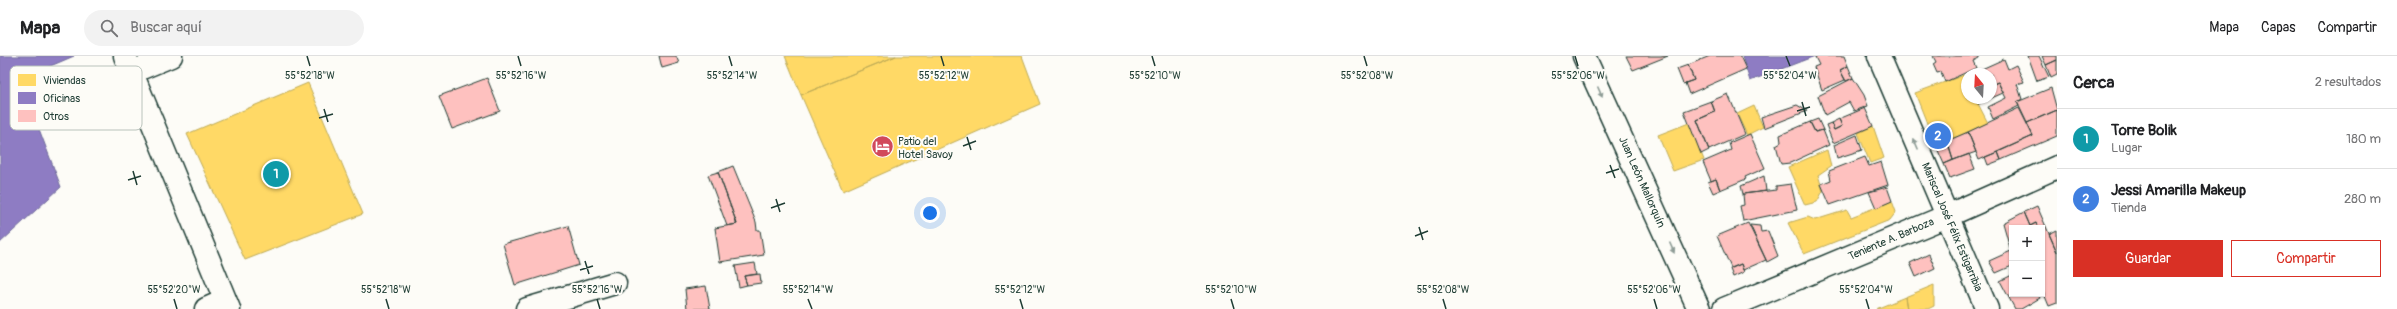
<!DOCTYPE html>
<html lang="es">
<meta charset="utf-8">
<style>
:root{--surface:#fff;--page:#f2f2f2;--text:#202124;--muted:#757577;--line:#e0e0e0;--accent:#d93025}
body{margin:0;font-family:Pangolin,sans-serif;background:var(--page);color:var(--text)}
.controls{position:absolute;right:12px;bottom:12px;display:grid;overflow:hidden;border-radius:0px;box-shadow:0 1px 3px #0004}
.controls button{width:36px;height:36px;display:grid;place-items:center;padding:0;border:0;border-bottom:1px solid var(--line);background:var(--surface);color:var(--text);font:20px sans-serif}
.compass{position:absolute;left:1961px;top:12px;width:36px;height:36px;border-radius:50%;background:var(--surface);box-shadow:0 1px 3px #0004;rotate:342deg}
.you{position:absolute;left:930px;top:157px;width:14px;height:14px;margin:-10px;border:3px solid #fff;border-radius:50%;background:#1a73e8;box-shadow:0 0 0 6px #1a73e833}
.badge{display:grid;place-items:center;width:26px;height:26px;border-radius:50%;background:var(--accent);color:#fff;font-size:13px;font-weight:700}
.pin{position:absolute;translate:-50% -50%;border:2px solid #fff;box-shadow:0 1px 4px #0006}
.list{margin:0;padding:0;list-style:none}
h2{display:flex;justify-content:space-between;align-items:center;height:52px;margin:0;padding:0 16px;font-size:17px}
h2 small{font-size:13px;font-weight:400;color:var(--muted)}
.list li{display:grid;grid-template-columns:26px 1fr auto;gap:12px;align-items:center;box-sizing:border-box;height:60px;padding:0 16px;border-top:1px solid var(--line)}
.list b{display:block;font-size:15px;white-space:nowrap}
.list p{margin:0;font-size:13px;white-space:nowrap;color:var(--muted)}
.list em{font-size:13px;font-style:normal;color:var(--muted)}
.actions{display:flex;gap:8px;padding:12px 16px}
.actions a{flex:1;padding:9px 0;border:1px solid var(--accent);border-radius:0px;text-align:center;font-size:14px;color:var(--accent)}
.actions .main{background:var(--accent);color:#fff}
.icon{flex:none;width:22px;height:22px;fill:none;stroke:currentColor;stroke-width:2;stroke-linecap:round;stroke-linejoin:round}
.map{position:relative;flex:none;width:2057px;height:253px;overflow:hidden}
header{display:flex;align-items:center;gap:24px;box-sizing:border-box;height:56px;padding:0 20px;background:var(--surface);border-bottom:1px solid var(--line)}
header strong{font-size:19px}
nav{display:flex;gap:22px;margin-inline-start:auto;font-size:14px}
.search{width:280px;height:36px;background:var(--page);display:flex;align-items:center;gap:10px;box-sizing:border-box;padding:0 14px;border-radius:22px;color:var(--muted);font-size:15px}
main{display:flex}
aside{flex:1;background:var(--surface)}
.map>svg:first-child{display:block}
</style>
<header>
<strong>Mapa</strong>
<div class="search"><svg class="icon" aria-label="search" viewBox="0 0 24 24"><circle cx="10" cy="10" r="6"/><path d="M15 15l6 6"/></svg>Buscar aquí</div>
<nav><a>Mapa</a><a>Capas</a><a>Compartir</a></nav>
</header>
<main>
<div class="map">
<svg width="2057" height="253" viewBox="0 0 2057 253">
<rect width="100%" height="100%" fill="#fdfcf7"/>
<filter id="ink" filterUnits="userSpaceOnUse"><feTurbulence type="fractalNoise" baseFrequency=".025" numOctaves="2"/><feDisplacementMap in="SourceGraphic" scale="8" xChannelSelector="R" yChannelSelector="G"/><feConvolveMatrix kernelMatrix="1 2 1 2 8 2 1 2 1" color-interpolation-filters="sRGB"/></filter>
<g filter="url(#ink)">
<path fill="#ffd966" stroke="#bcaa57" d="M785 0H896L801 39Z
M896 0H1022L1040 48 843 135 801 39Z
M1964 19 1967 26V42H1975L1988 67 1936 90 1915 37Z
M308 27 363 158 245 204 187 78Z
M1754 50 1763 71 1747 79 1737 58Z
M1689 67 1704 104 1673 115 1658 79Z
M1873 70 1884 102 1870 107 1858 77Z
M1827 94 1831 110 1818 119 1823 135 1817 146 1805 149 1788 111Z
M1892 145 1896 156 1890 164 1804 198 1788 167 1808 161 1815 164 1847 154 1851 161Z
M1934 229V250L1928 253H1907L1905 241Z
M1905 241 1907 253H1876Z"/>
<path fill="#8e7cc3" stroke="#6d6998" d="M0 0H74L20 23 61 131 0 187Z
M1742 0H1815L1750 25Z"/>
<path fill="#fec1bf" stroke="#1f3d34" d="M659 0H676L679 7 662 12Z
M1626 0H1668L1633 14Z
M1710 0H1740L1746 13 1689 38 1685 27 1694 24 1688 9Z
M1818 0H1844L1848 10 1840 14 1845 24 1822 34 1814 11 1819 9 1815 1Z
M1933 0H1979V2L1973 5 1976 12 1945 26 1941 16 1937 17 1933 8 1936 6Z
M2028 0H2039L2049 21 2037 25Z
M2042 0H2057V4L2046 9Z
M2004 3 2008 13 2016 9 2024 26 2017 28 2022 43 2017 46 2019 50 1993 63 1988 51 2006 42 1998 26 1991 29V18L1975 16Z
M2057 4V19L2051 22 2046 9Z
M1688 9 1694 24 1683 28 1677 13Z
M1848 10 1853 22 1846 25 1840 14Z
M487 22 500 55 452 73 439 40Z
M1853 22 1864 39 1868 50 1854 55 1849 46 1825 59 1818 40Z
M1998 26 2003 37 1978 48 1975 42H1991V29Z
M2051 32 2057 54 2027 67 2017 46Z
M1728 38 1745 78 1709 94 1697 64 1715 56 1711 45Z
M1711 45 1715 56 1697 64 1709 94 1701 98 1684 55Z
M1797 49 1807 55 1764 72 1761 61Z
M1865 52 1873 70 1833 87 1826 69 1831 67 1834 74 1842 70 1839 63Z
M2019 52 2033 80 1979 104 1968 76Z
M2057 54V80L2001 104 1998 96 2033 80 2027 67Z
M1818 63 1823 74 1815 76 1810 66Z
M1839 63 1842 70 1834 74 1831 67Z
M1810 66 1815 76 1823 74 1829 89 1790 107 1781 108 1776 89 1781 86 1780 79Z
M1968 76 1976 96 1953 104 1947 85Z
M1750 78 1765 112 1745 121 1746 123 1720 134 1716 123 1711 125 1703 106 1731 94 1729 87Z
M1857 79 1862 94 1837 102 1834 89Z
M1947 85 1953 104 1944 108 1936 90Z
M1998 96 2001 104 1988 109 1985 101Z
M1969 98 1975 113 1950 122 1944 108Z
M1865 101 1869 110 1881 106 1888 129 1830 149 1821 128 1831 124 1829 115Z
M733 110 756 166 757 174H760L764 199 720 206 715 172 737 168 718 116Z
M718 116 737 168 727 170 708 119Z
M1764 120 1766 135 1743 138 1741 130Z
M1716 123 1720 134 1713 137 1708 126Z
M1791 128 1797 154 1743 165 1740 150 1744 149 1743 138 1776 134V130Z
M1887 131 1892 145 1876 152 1869 136Z
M2037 150 2057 196V247L2049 250 2042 233V172H2038L2036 167 2030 170 2024 156Z
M2024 156 2030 170 2036 167 2038 172H2012L2011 195 2003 167Z
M1748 167 1766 204 1743 214 1741 208 1731 212 1717 180Z
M1750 169 1760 170 1761 176 1768 175 1778 200 1767 206Z
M568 170 579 209 515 229 503 188Z
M2057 174V196L2049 178Z
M2011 195 2012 210 1996 217 1989 205Z
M1929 198 1935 212 1916 221 1910 207Z
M755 207 757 218 744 220 747 229 739 231 735 210Z
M1741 208 1744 216 1733 221 1730 213Z
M760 218 761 227 747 229 744 220Z
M2012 219V238H2038L2040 242 2021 253H2015L2000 225Z
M706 230 710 253H687L685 233Z"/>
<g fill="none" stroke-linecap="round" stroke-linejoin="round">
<defs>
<path id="minor" d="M125 0 229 253
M1584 0 1699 253
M1879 0 1987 253
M132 16 171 0
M206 253 224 245
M527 253 615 227
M1724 253 1947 160 2057 111"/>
</defs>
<use href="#minor" stroke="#1f3d34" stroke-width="25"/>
<use href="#minor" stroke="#fdfcf7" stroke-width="22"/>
</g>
<defs><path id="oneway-solid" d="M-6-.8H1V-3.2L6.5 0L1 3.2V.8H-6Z"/></defs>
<g fill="#8e9c96">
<use href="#oneway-solid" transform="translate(1600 36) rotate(66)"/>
<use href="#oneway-solid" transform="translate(1916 88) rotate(-113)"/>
<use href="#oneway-solid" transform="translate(1672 192) rotate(66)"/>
</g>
</g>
<path fill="none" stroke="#1f3d34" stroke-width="1.5" d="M307 0 310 10M518 0 521 10M729 0 732 10M941 0 944 10M1152 0 1155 10M1364 0 1367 10M1575 0 1578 10M1786 0 1790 10M1802 46 1806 60M324 53 328 66M1797 55 1810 51M319 62 333 58M967 81 971 94M963 90 976 85M1610 109 1615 122M133 115 137 129M1606 117 1619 113M128 124 141 120M776 143 780 156M771 152 785 147M1419 171 1423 184M1415 180 1428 175M585 205 589 218M580 214 593 210M174 243 177 253M386 243 389 253M597 243 600 253M808 243 812 253M1020 243 1023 253M1231 243 1234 253M1443 243 1446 253M1654 243 1657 253M1866 243 1869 253"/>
<defs>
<symbol id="hotel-disc" viewBox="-11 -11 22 22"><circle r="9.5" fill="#d1495b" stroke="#fdfcf7"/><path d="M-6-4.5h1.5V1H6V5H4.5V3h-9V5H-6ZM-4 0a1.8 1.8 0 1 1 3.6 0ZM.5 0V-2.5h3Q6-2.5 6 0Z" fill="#fff"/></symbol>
</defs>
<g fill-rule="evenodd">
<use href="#hotel-disc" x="870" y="78" width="25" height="25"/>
</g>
<g text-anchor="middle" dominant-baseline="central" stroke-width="4" stroke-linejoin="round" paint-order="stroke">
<g font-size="11" fill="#1f3d34" stroke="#fdfcf7" text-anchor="start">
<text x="898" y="85">Patio del<tspan x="898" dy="13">Hotel Savoy</tspan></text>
</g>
<g font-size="11" fill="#1f3d34" stroke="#fdfcf7">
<text transform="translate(1642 126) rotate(66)">Juan León Mallorquín</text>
<text transform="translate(1952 171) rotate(67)">Mariscal José Félix Estigarribia</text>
<text transform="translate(1891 183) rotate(-23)">Teniente A. Barboza</text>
</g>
</g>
<rect x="10" y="10" width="132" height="64" rx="6" fill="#fdfcf7" stroke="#bac3bc" stroke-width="1"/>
<rect x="18" y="18" width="18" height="12" fill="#ffd966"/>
<rect x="18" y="36" width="18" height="12" fill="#8e7cc3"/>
<rect x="18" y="54" width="18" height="12" fill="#fec1bf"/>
<g font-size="11" fill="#1f3d34">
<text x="43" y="28">Viviendas</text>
<text x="43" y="46">Oficinas</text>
<text x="43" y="64">Otros</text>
</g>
<g font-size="10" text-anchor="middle" fill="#1f3d34" stroke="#fdfcf7" stroke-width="4" stroke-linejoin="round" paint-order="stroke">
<text x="310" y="23">55°52'18"W</text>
<text x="521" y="23">55°52'16"W</text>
<text x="732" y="23">55°52'14"W</text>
<text x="944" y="23">55°52'12"W</text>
<text x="1155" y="23">55°52'10"W</text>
<text x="1367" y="23">55°52'08"W</text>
<text x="1578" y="23">55°52'06"W</text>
<text x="1790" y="23">55°52'04"W</text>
<text x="174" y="237">55°52'20"W</text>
<text x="386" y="237">55°52'18"W</text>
<text x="597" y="237">55°52'16"W</text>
<text x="808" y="237">55°52'14"W</text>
<text x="1020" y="237">55°52'12"W</text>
<text x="1231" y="237">55°52'10"W</text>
<text x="1443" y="237">55°52'08"W</text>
<text x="1654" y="237">55°52'06"W</text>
<text x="1866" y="237">55°52'04"W</text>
</g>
</svg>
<div class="controls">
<button>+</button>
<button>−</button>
</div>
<svg class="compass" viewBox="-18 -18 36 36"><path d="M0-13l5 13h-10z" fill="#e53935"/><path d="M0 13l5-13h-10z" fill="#757577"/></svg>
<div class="you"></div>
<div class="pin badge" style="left:276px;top:118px;background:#0f9aa8">1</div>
<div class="pin badge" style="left:1938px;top:80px;background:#3f7fe0">2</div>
</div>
<aside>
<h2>Cerca<small>2 resultados</small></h2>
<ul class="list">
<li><span class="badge" style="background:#0f9aa8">1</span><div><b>Torre Bolik</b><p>Lugar</p></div><em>180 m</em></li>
<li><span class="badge" style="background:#3f7fe0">2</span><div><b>Jessi Amarilla Makeup</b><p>Tienda</p></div><em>280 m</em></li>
</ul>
<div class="actions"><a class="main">Guardar</a><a>Compartir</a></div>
</aside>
</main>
